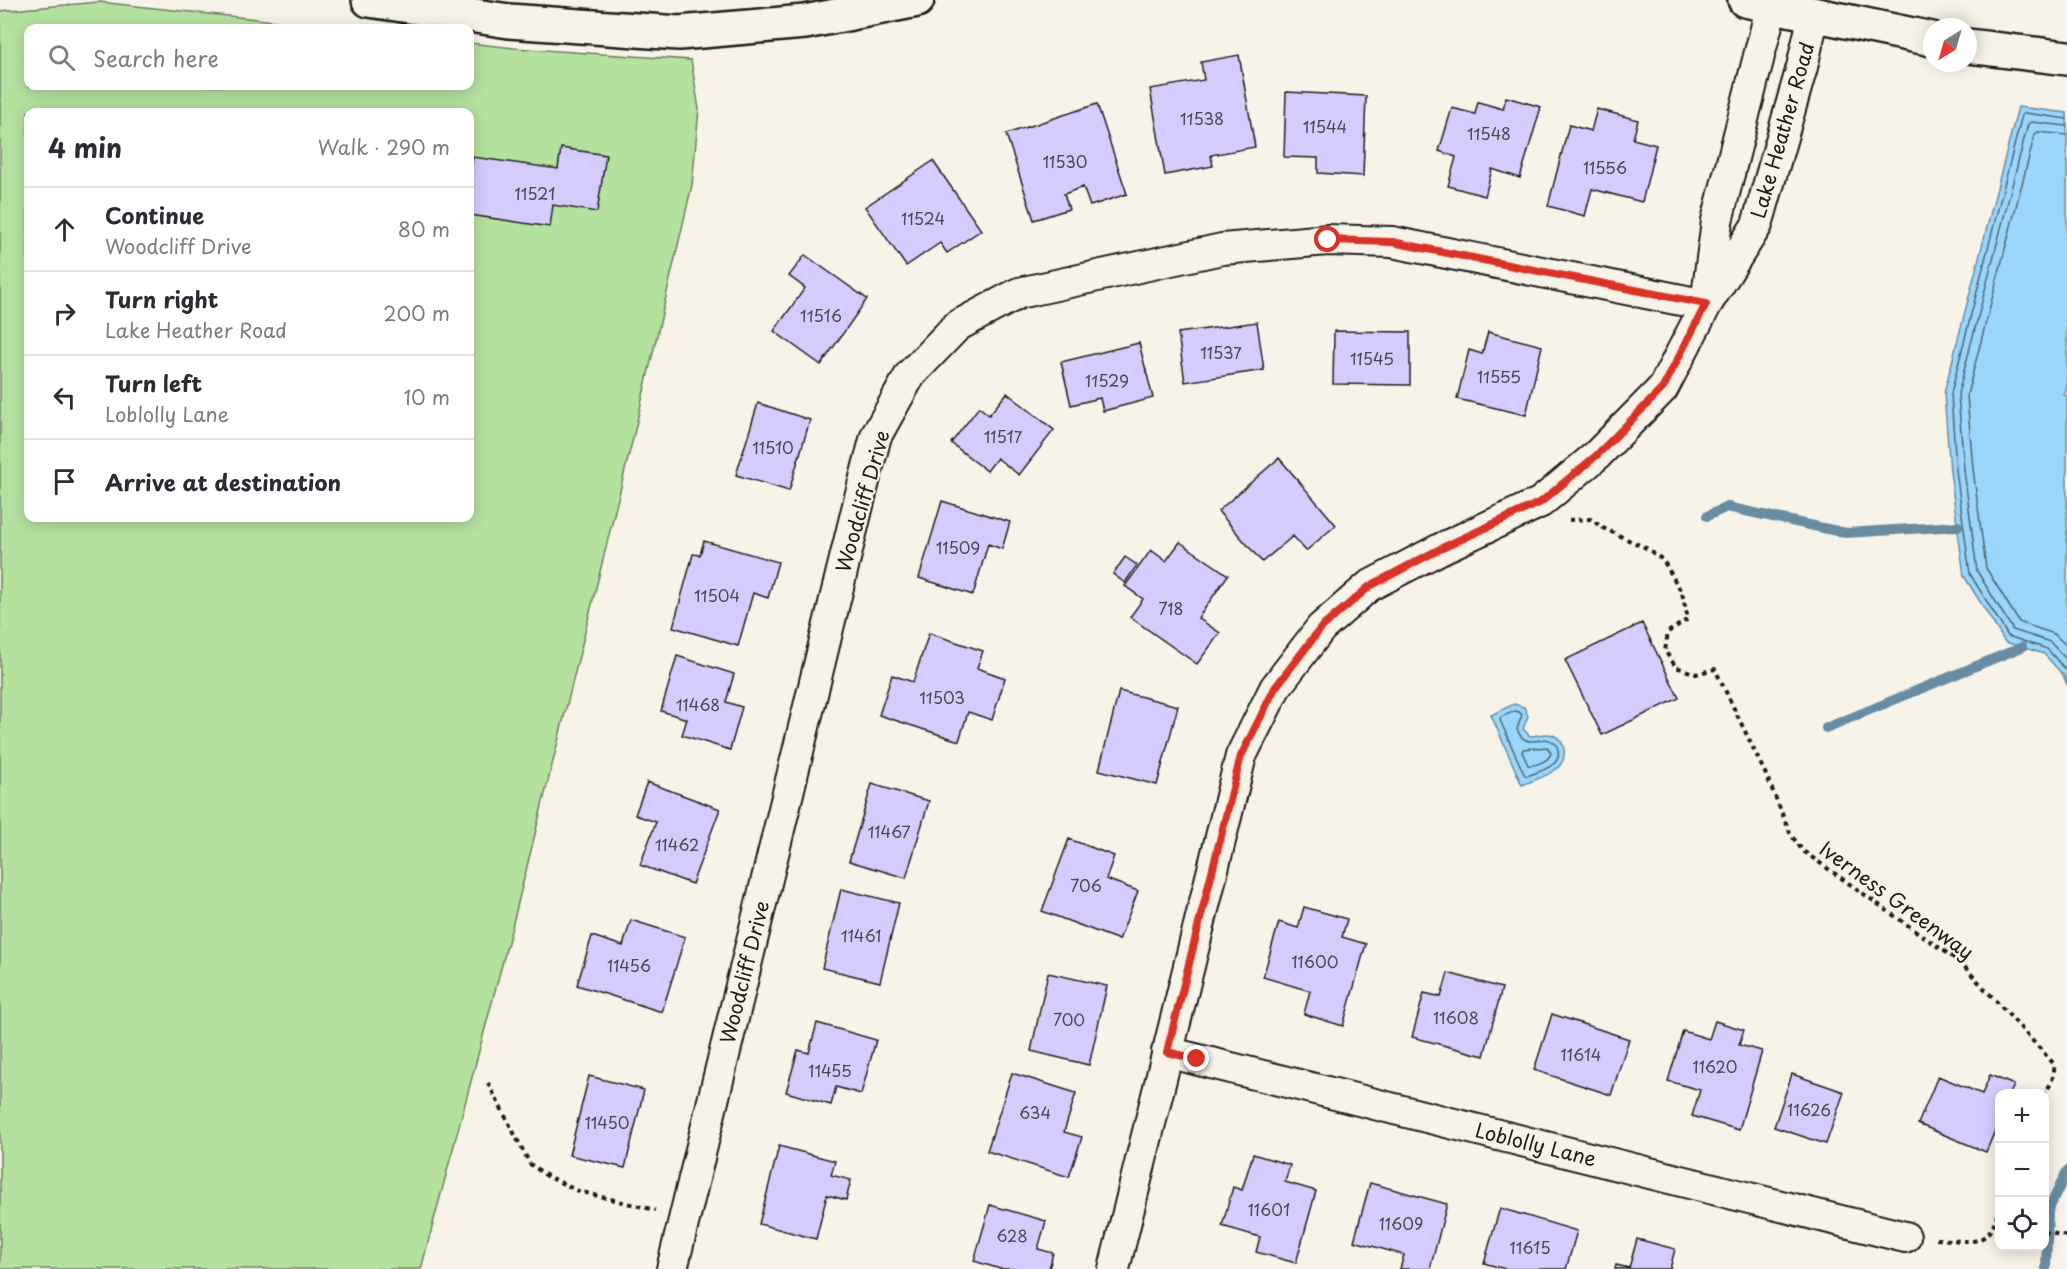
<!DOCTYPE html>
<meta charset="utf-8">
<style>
:root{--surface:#fff;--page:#f7f7f7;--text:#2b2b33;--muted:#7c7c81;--line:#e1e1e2}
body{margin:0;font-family:"Playpen Sans",sans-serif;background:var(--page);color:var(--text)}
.controls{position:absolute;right:18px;bottom:18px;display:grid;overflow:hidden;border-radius:12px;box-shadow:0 3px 15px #0003}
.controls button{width:54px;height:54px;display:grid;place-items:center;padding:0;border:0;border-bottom:2px solid var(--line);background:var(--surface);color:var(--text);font:30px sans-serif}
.compass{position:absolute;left:1923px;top:18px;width:54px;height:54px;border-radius:50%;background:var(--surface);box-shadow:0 3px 15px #0003;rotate:217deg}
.stop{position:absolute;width:18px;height:18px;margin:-14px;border:4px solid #d93025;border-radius:50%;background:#fff}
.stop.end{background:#d93025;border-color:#fff;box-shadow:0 2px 6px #0008}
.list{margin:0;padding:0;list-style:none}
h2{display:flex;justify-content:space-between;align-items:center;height:78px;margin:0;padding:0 24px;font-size:26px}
h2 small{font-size:20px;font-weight:400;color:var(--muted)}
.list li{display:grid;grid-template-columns:39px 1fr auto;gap:18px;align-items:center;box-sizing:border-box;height:84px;padding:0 24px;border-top:2px solid var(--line)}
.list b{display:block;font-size:22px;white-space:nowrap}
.list p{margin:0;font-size:20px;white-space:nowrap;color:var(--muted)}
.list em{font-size:20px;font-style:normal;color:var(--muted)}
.icon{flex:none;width:33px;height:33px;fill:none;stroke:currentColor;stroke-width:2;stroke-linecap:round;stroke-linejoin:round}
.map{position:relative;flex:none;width:2067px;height:1269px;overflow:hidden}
.search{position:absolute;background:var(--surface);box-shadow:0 3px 15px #0003;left:24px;top:24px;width:450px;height:66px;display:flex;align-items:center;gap:15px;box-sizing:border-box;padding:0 21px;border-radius:12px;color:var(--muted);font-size:22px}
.panel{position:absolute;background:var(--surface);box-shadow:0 3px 15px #0003;left:24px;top:108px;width:450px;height:414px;border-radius:12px}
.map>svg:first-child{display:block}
</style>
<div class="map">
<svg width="2067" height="1269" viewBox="0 0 2067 1269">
<rect width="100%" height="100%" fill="#f7f3e8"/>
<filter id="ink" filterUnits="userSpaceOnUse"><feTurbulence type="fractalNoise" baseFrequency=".0167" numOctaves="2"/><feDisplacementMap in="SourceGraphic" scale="12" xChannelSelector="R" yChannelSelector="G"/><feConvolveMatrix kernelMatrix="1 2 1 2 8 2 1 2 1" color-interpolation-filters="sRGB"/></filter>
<g filter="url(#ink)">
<path fill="#b5e19f" stroke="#687e5e" stroke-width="1.5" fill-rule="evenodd" d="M99 2 338 28H28V86H470V43L514 48 691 60 699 109 692 185 634 434 512 927 421 1269H0V11ZM28 112H470V518H28Z"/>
<path fill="#9ad6fb" stroke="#688ca2" stroke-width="1.5" d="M2018 107 2067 113V388L2064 395 2067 396V685L2063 675 2044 654 2005 642 1964 576 1950 471 1944 393Z
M1514 704 1524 707 1528 716 1523 729 1530 736C1538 736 1545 732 1553 735 1567 741 1568 760 1556 769 1547 777 1533 780 1522 785L1491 715Z"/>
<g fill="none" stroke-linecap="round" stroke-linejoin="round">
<path stroke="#4e6675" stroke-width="1.5" d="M2067 119 2025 113 2022 115 1951 393 1956 470 1970 574 2008 636 2047 649 2067 671
M2067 126 2031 122 2028 124 1958 394 1964 470 1977 571 2013 630 2050 642 2067 660
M2067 135 2038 132 2035 134 1967 395 1973 469 1986 568 2019 622 2054 634 2067 646
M1515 711 1519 712 1522 715 1517 729C1519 734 1521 738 1526 740 1534 744 1542 737 1549 740 1554 742 1558 746 1558 751 1562 766 1538 772 1527 776L1524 774 1500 720 1501 717Z
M1547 747 1551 753C1549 761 1536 766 1528 765L1522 752 1523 749Z"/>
<path stroke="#688ca2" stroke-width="10" d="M1707 516 1727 507 1846 533 1958 526
M1826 728 2022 647
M2046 1269 2048 1211 2067 1171"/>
</g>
<path fill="#d6cbfd" stroke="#1c1c1c" stroke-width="1.5" d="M1239 55 1255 147 1211 155 1213 166 1165 175 1150 89 1204 80 1201 62Z
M1286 92 1366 96 1363 176 1318 173V158L1284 157Z
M1506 97 1541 107 1520 178 1492 169 1485 196 1448 186 1456 157 1439 151 1452 108 1475 114 1478 102 1503 109Z
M1097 104 1127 194 1090 206 1083 187 1064 194 1069 209 1034 220 1006 134Z
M1597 109 1638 120 1633 139 1656 145 1642 202 1592 189 1585 216 1548 206 1569 125 1591 131Z
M561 148 606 155 597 212 553 205 550 227 470 215V181L473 157 558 169Z
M933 161 981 230 947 253 940 243 906 266 865 207Z
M805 255 867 299 821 365 774 331 805 288 789 276Z
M1257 322 1264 370 1185 382 1178 333Z
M1334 331 1410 332V385L1333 384Z
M1488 332 1542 346 1526 415 1457 399 1469 350 1482 354Z
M1139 343 1153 398 1103 411 1100 398 1071 405 1061 362Z
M1007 393 1054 430 1019 475 997 458 987 471 951 443 979 407 989 415Z
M758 403 810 420 789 491 736 475Z
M1279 458 1336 525 1306 551 1293 536 1262 562 1218 511Z
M942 501 1010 522 1002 549 988 544 973 595 919 578Z
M704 541 778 562 768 598 753 593 738 646 673 627 693 554 700 555Z
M1180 542 1228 575 1198 618 1220 633 1197 664 1130 617 1143 599 1125 586 1151 550 1166 561Z
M1125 557 1137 565 1125 583 1113 574Z
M1642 623 1679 698 1602 735 1565 660Z
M929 633 983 651 977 668 1005 678 992 720 968 712 959 741 879 715 892 675 913 682Z
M677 656 734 674 726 702 742 707 730 750 682 735 687 719 661 711Z
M1119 691 1178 706 1157 785 1099 770Z
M647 782 720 809 692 884 640 865 656 822 635 815Z
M872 784 929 801 906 878 849 861Z
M1069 839 1114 856 1106 879 1138 891 1119 940 1042 911Z
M841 889 899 903 880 982 822 968Z
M1304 907 1347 919 1342 937 1366 944 1343 1026 1304 1014 1310 991 1263 977 1279 922 1298 928Z
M631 920 685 937 662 1012 577 985 592 936 623 946Z
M1048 973 1107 986 1089 1065 1031 1051Z
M1448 973 1502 988 1484 1056 1412 1037 1424 993 1441 997Z
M1552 1014 1629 1039 1611 1095 1534 1070Z
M1715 1021 1744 1030 1739 1045 1762 1051 1739 1130 1692 1116 1700 1090 1668 1081 1683 1031 1709 1039Z
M817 1023 876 1040 861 1094 836 1087 831 1105 786 1092 798 1050 809 1053Z
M1012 1073 1076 1093 1064 1132 1082 1137 1069 1177 987 1151Z
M1792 1074 1844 1092 1826 1144 1774 1127Z
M1990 1075 2014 1085 2010 1094H2000V1119L1986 1152 1918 1124 1938 1076 1982 1094Z
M589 1076 644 1090 625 1168 569 1155Z
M779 1146 835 1161 831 1175 851 1180 846 1200 827 1195 816 1239 759 1224Z
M1253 1154 1290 1165 1285 1182 1316 1191 1296 1263 1256 1252 1260 1237 1222 1226 1233 1187 1242 1190Z
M1370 1183 1447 1204 1430 1269H1400L1404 1255 1354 1241Z
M990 1205 1046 1221 1038 1249 1053 1253 1049 1269H1000L974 1261Z
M1500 1208 1577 1231 1566 1269H1505L1484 1263Z
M1637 1239 1675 1249 1670 1269H1615L1616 1265 1629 1268Z"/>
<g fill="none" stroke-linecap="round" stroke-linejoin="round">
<defs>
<path id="minor" d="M1707 296 1717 221 1772 5
M1167 1052 1905 1237
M672 1269 860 497 876 436 910 375 957 326 1019 293 1222 249 1328 240 1392 242 1706 305
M1114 1269 1241 756 1275 688 1321 628 1369 586 1440 549 1541 502 1597 455 1663 388 1706 305 1757 225 1802 67 1814 14"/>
<path id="tertiary" d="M369 0 509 21 679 33 805 22 917 0
M1745 0 1932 39
M1968 46 2067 58"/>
</defs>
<use href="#minor" stroke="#1c1c1c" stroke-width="34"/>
<use href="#tertiary" stroke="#1c1c1c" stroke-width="38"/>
<path stroke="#1c1c1c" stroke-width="4" stroke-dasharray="4.5 4.5" stroke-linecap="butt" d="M1569 520 1591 519 1603 528 1646 548 1663 560 1682 593 1688 619 1668 632 1665 651 1676 667 1696 674 1715 669 1767 777 1791 835 1803 851 1961 963 2054 1064C2055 1076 2051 1084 2044 1095
M488 1083 530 1164 547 1176 578 1191 655 1210
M2044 1232 2067 1236
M1936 1239C1976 1241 1988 1250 2000 1205"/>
<use href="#minor" stroke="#f7f3e8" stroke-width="30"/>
<use href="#tertiary" stroke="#f7f3e8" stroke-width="33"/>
</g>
</g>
<g fill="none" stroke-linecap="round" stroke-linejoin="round" filter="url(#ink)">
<path stroke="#d93025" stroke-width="8" d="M1197 1059 1167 1052 1241 756 1275 688 1321 628 1370 586 1440 549 1541 502 1597 455 1663 388 1706 304 1392 242 1328 240"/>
</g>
<g text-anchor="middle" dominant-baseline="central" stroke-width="4.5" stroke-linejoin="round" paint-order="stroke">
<g font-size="16" fill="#4a4854">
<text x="1202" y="118">11538</text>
<text x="1325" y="126">11544</text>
<text x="1489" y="133">11548</text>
<text x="1065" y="161">11530</text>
<text x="1605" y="167">11556</text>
<text x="535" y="193">11521</text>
<text x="923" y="218">11524</text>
<text x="821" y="315">11516</text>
<text x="1221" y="352">11537</text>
<text x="1372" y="358">11545</text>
<text x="1499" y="376">11555</text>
<text x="1107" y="380">11529</text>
<text x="1003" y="436">11517</text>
<text x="773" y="447">11510</text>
<text x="958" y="547">11509</text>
<text x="717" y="595">11504</text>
<text x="1171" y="608">718</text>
<text x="942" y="697">11503</text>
<text x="698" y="704">11468</text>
<text x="889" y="831">11467</text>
<text x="677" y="844">11462</text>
<text x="1086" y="885">706</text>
<text x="861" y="935">11461</text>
<text x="1315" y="961">11600</text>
<text x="629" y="965">11456</text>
<text x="1456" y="1017">11608</text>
<text x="1069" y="1019">700</text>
<text x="1581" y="1054">11614</text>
<text x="1715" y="1066">11620</text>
<text x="830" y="1070">11455</text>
<text x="1809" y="1109">11626</text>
<text x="1035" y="1112">634</text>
<text x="607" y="1122">11450</text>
<text x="1269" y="1209">11601</text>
<text x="1401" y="1223">11609</text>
<text x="1012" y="1235">628</text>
<text x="1530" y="1247">11615</text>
</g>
<g font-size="20" fill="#1c1c1c" stroke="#f7f3e8">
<text transform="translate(1782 130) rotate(-74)">Lake Heather Road</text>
<text transform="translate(862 501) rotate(-74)">Woodcliff Drive</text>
<text transform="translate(1897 900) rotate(36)">Iverness Greenway</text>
<text transform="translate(744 972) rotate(-76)">Woodcliff Drive</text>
<text transform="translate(1536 1144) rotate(14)">Loblolly Lane</text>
</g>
</g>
</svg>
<div class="controls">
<button>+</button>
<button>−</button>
<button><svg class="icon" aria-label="locate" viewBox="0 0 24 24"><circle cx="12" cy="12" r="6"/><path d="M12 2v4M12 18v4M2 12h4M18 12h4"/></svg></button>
</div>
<svg class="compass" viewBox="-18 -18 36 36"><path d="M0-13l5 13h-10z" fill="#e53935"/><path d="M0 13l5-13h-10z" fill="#7c7c81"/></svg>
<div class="stop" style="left:1328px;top:240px"></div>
<div class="stop end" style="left:1197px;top:1059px"></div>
<div class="search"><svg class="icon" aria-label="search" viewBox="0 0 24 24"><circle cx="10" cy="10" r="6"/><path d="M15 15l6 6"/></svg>Search here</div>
<section class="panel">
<h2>4 min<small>Walk · 290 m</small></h2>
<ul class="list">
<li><svg class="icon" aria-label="ahead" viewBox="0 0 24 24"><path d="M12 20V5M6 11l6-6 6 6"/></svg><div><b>Continue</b><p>Woodcliff Drive</p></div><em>80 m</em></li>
<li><svg class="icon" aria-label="right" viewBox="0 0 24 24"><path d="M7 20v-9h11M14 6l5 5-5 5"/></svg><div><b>Turn right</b><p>Lake Heather Road</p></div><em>200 m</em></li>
<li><svg class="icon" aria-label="left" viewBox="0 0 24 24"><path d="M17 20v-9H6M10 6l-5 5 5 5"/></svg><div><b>Turn left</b><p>Loblolly Lane</p></div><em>10 m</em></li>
<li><svg class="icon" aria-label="arrive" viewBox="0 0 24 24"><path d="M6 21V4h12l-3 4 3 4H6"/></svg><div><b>Arrive at destination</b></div></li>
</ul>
</section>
</div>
